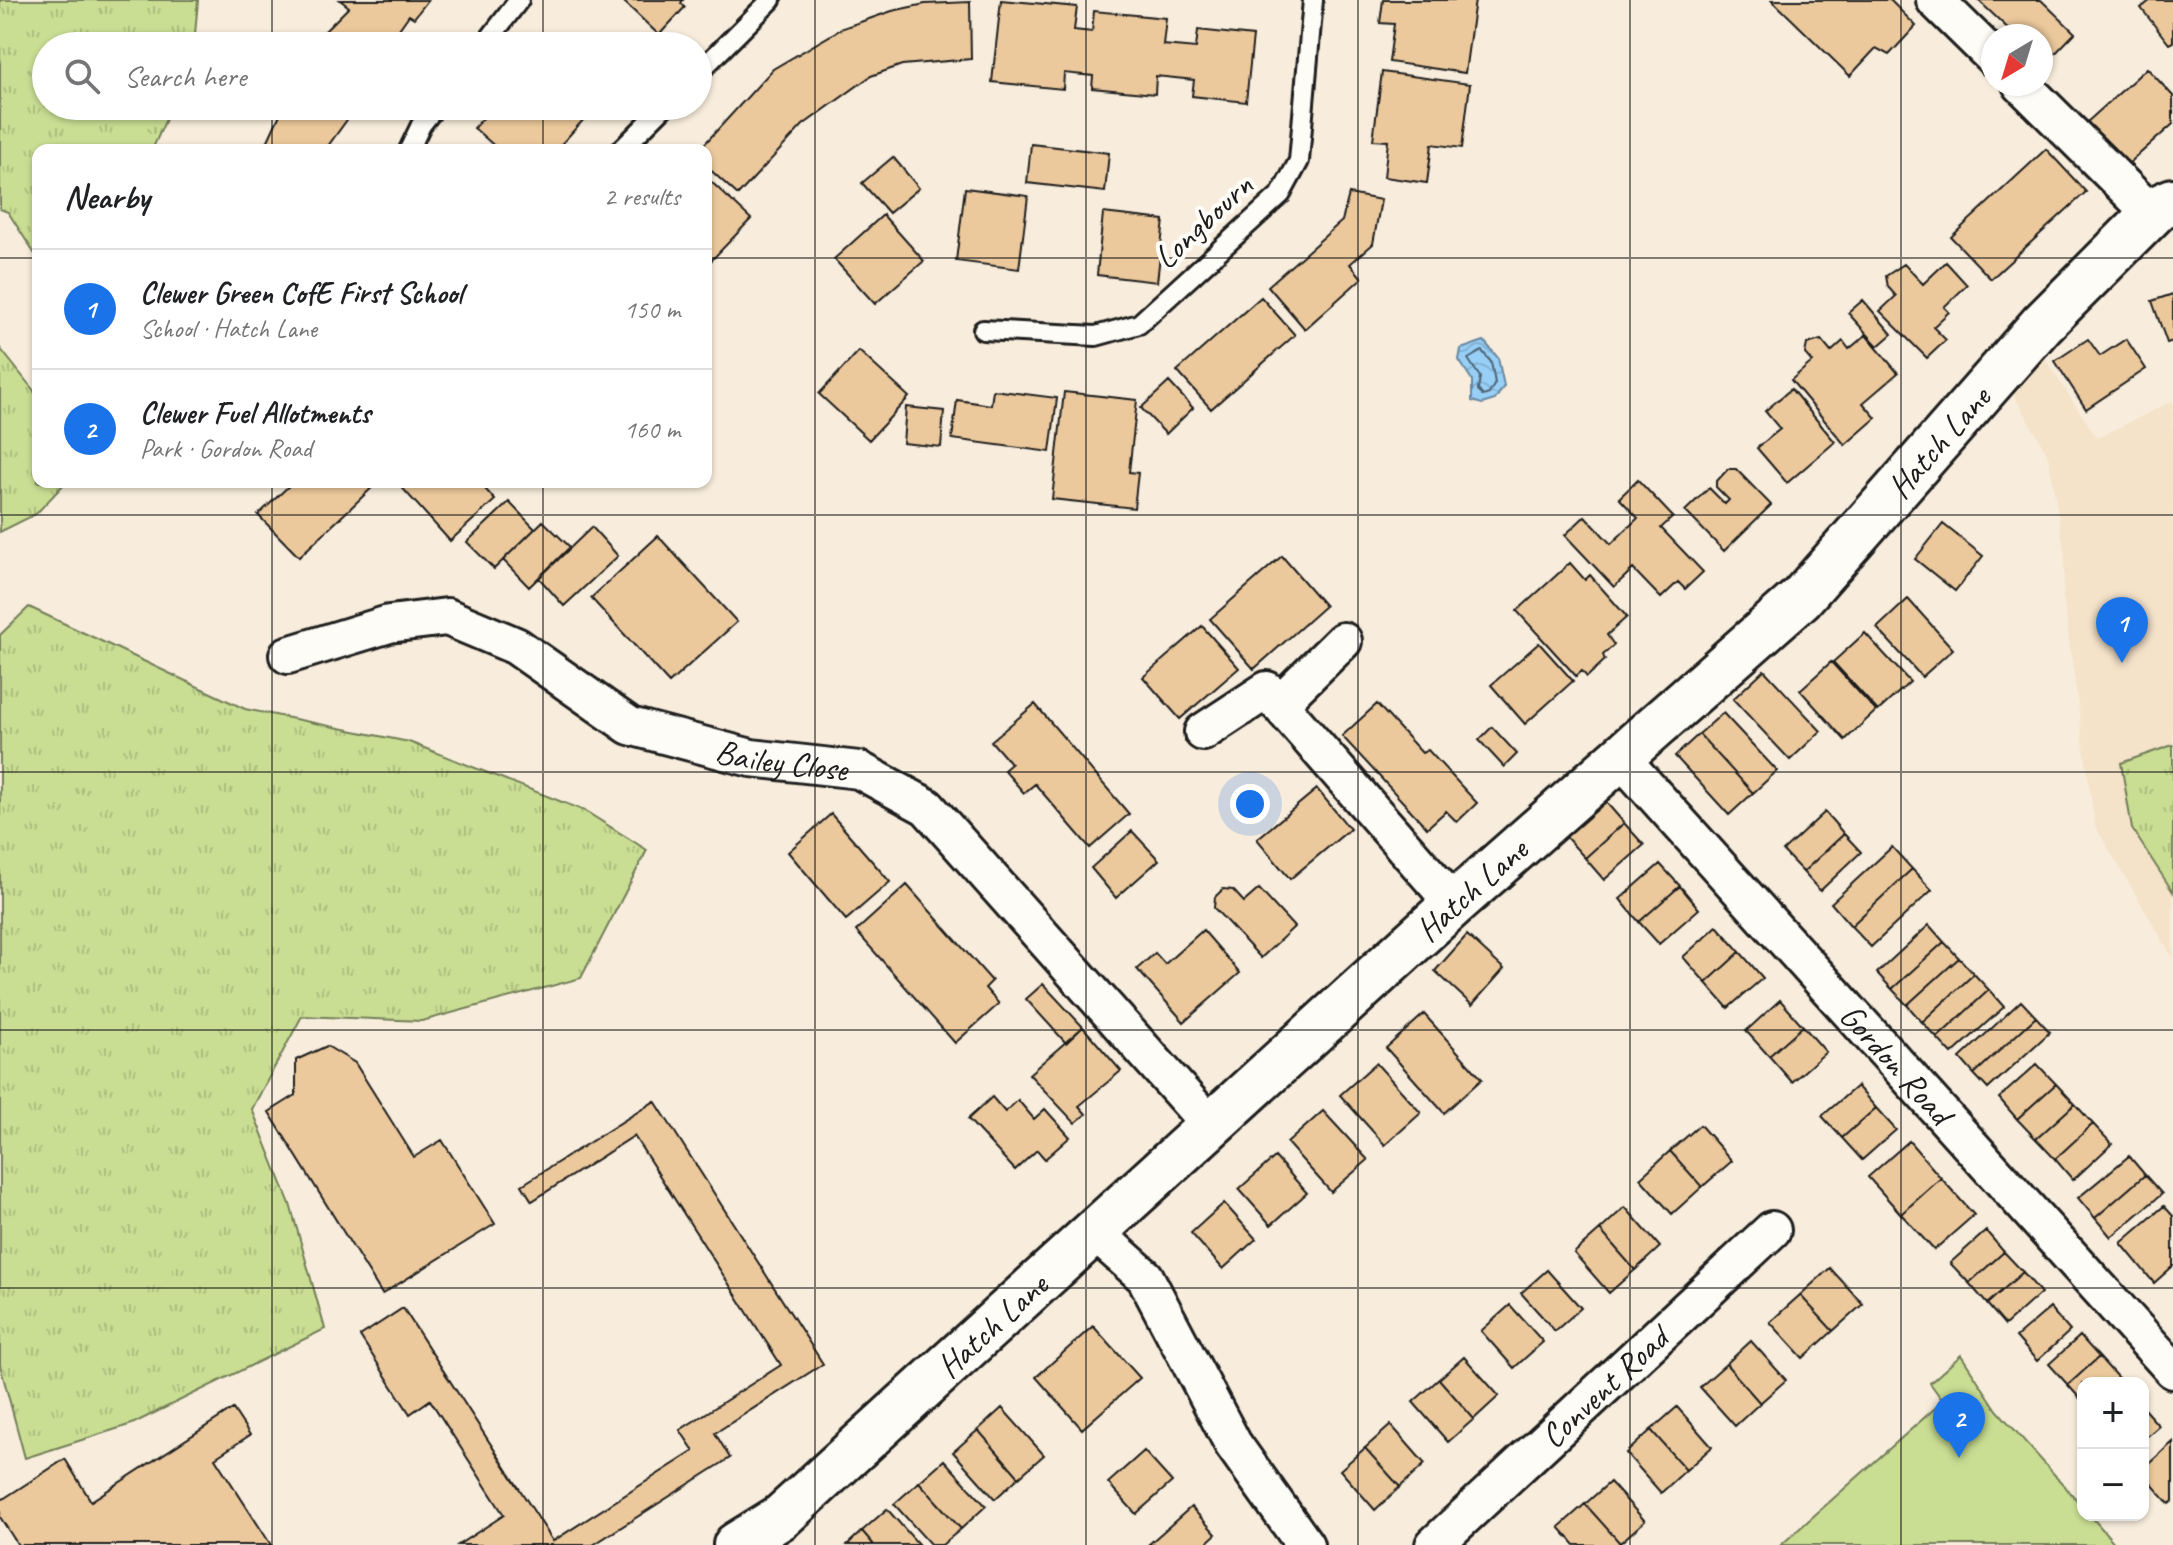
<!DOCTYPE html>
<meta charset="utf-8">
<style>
:root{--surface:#fff;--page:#f2f2f2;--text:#202124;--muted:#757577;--line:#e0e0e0;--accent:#1a73e8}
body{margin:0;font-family:Caveat,sans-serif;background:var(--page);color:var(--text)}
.controls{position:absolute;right:24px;bottom:24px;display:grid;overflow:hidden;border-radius:16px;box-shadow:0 2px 6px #0004}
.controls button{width:72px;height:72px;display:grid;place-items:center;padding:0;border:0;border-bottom:2px solid var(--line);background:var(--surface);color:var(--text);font:40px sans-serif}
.compass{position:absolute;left:1981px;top:24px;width:72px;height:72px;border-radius:50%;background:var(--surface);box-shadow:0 2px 6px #0004;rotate:218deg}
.you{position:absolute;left:1250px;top:804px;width:28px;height:28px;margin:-20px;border:6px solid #fff;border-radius:50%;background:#1a73e8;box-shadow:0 0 0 12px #1a73e833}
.badge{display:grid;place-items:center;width:52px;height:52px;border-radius:50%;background:var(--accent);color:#fff;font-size:26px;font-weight:700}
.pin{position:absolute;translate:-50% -66px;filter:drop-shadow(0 2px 4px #0008)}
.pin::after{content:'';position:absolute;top:42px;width:28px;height:24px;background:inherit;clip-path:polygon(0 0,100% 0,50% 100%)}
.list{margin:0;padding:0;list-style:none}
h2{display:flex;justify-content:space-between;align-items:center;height:104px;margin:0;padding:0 32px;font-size:34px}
h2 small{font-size:26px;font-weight:400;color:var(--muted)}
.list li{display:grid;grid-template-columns:52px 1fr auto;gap:24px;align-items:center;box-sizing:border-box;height:120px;padding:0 32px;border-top:2px solid var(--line)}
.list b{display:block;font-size:30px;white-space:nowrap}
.list p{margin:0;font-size:26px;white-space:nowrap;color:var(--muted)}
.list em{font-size:26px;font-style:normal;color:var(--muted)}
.icon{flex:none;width:44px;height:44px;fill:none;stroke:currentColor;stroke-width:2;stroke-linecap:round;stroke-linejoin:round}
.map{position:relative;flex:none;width:2173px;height:1545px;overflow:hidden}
.search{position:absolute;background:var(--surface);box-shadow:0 2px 6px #0004;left:32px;top:32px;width:680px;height:88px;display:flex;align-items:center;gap:20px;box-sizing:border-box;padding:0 28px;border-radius:44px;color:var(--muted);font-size:30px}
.panel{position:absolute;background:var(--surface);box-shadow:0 2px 6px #0004;left:32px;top:144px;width:680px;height:344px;border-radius:16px}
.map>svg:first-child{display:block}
</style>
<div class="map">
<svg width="2173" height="1545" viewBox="0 0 2173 1545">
<defs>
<pattern id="grass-tufts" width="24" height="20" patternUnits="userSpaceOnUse" patternTransform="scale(2)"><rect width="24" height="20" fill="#c9de93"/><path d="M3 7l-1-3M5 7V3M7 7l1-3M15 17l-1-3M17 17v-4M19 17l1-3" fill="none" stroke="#acbe7e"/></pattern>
<pattern id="water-waves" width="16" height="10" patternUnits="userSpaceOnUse" patternTransform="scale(2)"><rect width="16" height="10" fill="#98cff7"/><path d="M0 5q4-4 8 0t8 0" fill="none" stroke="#82b1d3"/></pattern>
</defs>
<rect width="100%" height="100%" fill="#f8eddc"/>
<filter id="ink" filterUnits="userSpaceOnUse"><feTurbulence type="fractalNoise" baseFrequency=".0125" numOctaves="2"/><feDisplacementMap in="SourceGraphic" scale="16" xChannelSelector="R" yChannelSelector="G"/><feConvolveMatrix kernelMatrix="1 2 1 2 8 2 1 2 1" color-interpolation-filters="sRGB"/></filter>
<g filter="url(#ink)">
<path fill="#f4e2c9" d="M2042 354 2097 438 2173 401V958L2095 826 2063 596 2065 555 2048 455 2005 379Z"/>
<path fill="url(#grass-tufts)" stroke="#727d58" stroke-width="2" d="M0 0H198L194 46H46V106H172L152 150H38V259L8 212 0 209Z
M0 348 38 396V482H66L36 514 0 532Z
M29 607 245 709 409 742 585 811 647 850 581 978 422 1021 302 1016 252 1109 290 1204 325 1329 132 1424 25 1458 0 1365V635Z
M2173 745V892L2132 829 2121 763Z"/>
<path fill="#c9de93" stroke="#727d58" stroke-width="2" d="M1961 1355 1997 1410 2083 1507V1515H2090L2116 1545H1781L1943 1401 1930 1383Z"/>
<path fill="url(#water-waves)" stroke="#66879f" stroke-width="2" d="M1484 341 1498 358 1504 386 1495 400 1482 404 1472 401V380L1459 360 1461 349Z"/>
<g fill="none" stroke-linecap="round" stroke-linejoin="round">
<path stroke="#4e6474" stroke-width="2" d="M1482 351 1491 362 1495 383 1489 394 1483 396 1478 390 1480 377 1468 359Z"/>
</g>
<path fill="#ecc99d" stroke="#1c1c1c" stroke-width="2" d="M340 0H428L414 18 409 15 387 46H316L313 43 349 7Z
M622 0H683L681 3 685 7 659 35Z
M1001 0 1077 7 1074 30 1092 32 1094 11 1166 18 1163 45 1196 48 1198 30 1253 36 1246 102 1192 96 1194 80 1156 76 1155 94 1092 88 1093 76 1064 73 1063 89 992 82Z
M1383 0H1475L1465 73 1389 62 1394 24 1380 23Z
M1772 0H1890L1916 26 1889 55 1876 48 1850 76Z
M1978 0H2041L2075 33 2045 64 2041 60V36H2016Z
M2151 0H2173V42L2169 44 2141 8Z
M970 2 971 59 902 65 871 76 803 125 738 195 706 166V150H699L773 69 843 28 892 11 925 4Z
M2147 68 2173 96V124L2126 166 2086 123Z
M1382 72 1470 84 1462 148 1432 144 1427 183 1384 177 1388 141 1373 140Z
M276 106H348L343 113 349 117 325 150H259L265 147 282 110Z
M494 106H596L556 150H499L474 128Z
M1031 144 1109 153 1105 192 1027 183Z
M2046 149 2086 192 1991 279 1951 237Z
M893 157 919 188 889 213 862 183Z
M706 177 751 219 706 266Z
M965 188 1028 196 1019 269 956 261Z
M1349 194 1381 200 1373 244 1350 264 1362 278 1305 329 1268 286 1342 221Z
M1103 213 1164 220 1157 282 1097 275Z
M883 215 924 261 875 304 834 259Z
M1946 262 1967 285 1944 307 1949 312 1933 327 1946 340 1927 358 1880 311 1896 296 1888 287 1886 276 1904 264 1923 284Z
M2173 294V341L2167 343 2152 301Z
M1261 297 1295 335 1211 409 1177 371Z
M1863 300 1892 334 1878 346 1848 313Z
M1866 335 1898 373 1863 403 1876 418 1845 445 1791 380 1812 362 1805 354 1807 344 1821 340 1831 352 1843 341 1849 349Z
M2088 339 2100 356 2126 339 2146 369 2086 409 2055 361Z
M859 351 909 397 869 440 819 394Z
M1169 382 1193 408 1166 434 1141 408Z
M1791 389 1835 442 1787 483 1757 448 1780 429 1765 411Z
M993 390 1057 398 1050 452 952 439 957 400 991 405Z
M1064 392 1137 400 1129 472 1138 473 1134 508 1052 499Z
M906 407 944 411 941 447 903 443Z
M1728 469H1736L1771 505 1724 551 1685 511 1709 488 1725 504 1729 500 1716 487V482Z
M1638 480 1673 517 1661 528 1703 572 1685 589 1678 582 1661 598 1633 569 1614 587 1565 535 1585 516 1611 544 1638 518 1619 498Z
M293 482H378L299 557 258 515Z
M397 482H479L495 500 450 541Z
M509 502 535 529 494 569 467 542Z
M543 521 570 547 529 587 503 560Z
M1943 524 1983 556 1955 591 1915 559Z
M592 527 618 556 564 606 539 578Z
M658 536 737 622 669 683 591 598Z
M1282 556 1325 606 1254 669 1210 619Z
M1570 563 1585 580 1590 575 1627 617 1607 635 1614 645 1603 655 1605 660 1587 677 1582 671 1576 676 1517 611Z
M1908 599 1953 649 1922 677 1877 628Z
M1202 626 1239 668 1180 719 1143 677Z
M1865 633 1910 682 1878 711 1833 662Z
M1539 643 1573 681 1525 724 1491 685Z
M1831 662 1876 711 1845 740 1800 690Z
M1764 670 1821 731 1790 760 1733 699Z
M1035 704 1129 814 1090 848 1035 784 1024 793 1004 770 1011 764 991 741Z
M1377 704 1422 753 1428 750 1477 803 1457 822 1446 811 1427 828 1342 736Z
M1723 713 1777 771 1753 793 1699 734Z
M1492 727 1517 754 1504 767 1479 740Z
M1699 734 1753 793 1729 815 1675 756Z
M1317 789 1350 829 1290 879 1257 839Z
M1605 801 1624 823 1585 858 1565 836Z
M1825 812 1844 834 1803 872 1783 851Z
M831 814 890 882 846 920 788 852Z
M1624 823 1644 845 1604 880 1585 858Z
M1132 831 1159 860 1116 898 1091 868Z
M1844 834 1861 852 1820 891 1803 872Z
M1892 847 1912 869 1851 926 1831 903Z
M1660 864 1680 886 1639 922 1620 899Z
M1912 869 1932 890 1871 947 1851 926Z
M907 885 992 981 985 988 999 1004 955 1043 856 931Z
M1680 886 1699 909 1659 944 1639 922Z
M1223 889 1233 890 1244 902 1259 889 1294 927 1261 958 1214 908 1215 897Z
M1929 925 1944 942 1892 989 1877 973Z
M1717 926 1740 952 1706 983 1683 957Z
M1203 930 1240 973 1184 1022 1137 969 1155 953 1165 964Z
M1467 935 1504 969 1472 1005 1435 971Z
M1944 942 1959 958 1907 1005 1892 989Z
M1740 952 1763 978 1728 1008 1706 983Z
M1959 958 1974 974 1922 1022 1907 1005Z
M1974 974 1989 990 1937 1038 1922 1022Z
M1043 984 1083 1027 1066 1043 1026 999Z
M1989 990 2004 1007 1952 1054 1937 1038Z
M1780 1000 1803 1026 1769 1056 1746 1031Z
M2021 1001 2036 1017 1974 1074 1960 1058Z
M1424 1014 1482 1079 1444 1113 1386 1048Z
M2036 1017 2050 1032 1988 1089 1974 1074Z
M1803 1026 1826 1052 1792 1082 1769 1056Z
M1083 1027 1121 1071 1079 1106 1086 1114 1075 1123 1029 1074Z
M327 1046 355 1063 414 1157 442 1140 495 1224 382 1294 269 1112 296 1095V1060Z
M1376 1063 1421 1113 1385 1145 1340 1095Z
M2037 1064 2056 1084 2017 1119 1999 1098Z
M2056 1084 2075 1104 2036 1139 2017 1119Z
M1857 1086 1876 1108 1842 1138 1822 1116Z
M992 1097 1005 1112 1018 1100 1034 1119 1045 1109 1070 1137 1045 1159 1037 1150 1015 1170 968 1119Z
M655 1101 823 1364 715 1433 730 1458 593 1545H458L504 1515 430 1400 410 1414 360 1336 403 1308 553 1541 694 1451 680 1430 781 1365 634 1136 532 1201 522 1185Z
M2075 1104 2093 1124 2055 1159 2036 1139Z
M1876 1108 1896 1130 1862 1160 1842 1138Z
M1323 1111 1368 1160 1331 1192 1287 1143Z
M2093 1124 2112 1144 2073 1180 2055 1159Z
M1700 1125 1732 1161 1702 1187 1670 1151Z
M1909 1141 1941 1178 1901 1214 1868 1177Z
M1670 1151 1702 1187 1672 1214 1640 1178Z
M2129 1156 2145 1175 2095 1218 2078 1198Z
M1275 1157 1307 1193 1271 1225 1239 1189Z
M2145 1175 2162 1194 2111 1237 2095 1218Z
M1941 1178 1974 1215 1934 1250 1901 1214Z
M1224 1203 1256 1239 1223 1269 1191 1233Z
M2164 1206 2173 1216V1266L2154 1283 2121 1243Z
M1625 1207 1660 1247 1635 1270 1600 1230Z
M1600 1230 1635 1270 1609 1293 1574 1253Z
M1986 1231 2004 1252 1969 1283 1950 1263Z
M2004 1252 2023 1272 1987 1304 1969 1283Z
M1830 1268 1863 1304 1833 1331 1800 1295Z
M1547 1270 1581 1308 1555 1331 1521 1293Z
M2023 1272 2041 1293 2005 1325 1987 1304Z
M1800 1295 1833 1331 1803 1358 1770 1322Z
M1510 1305 1543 1342 1514 1368 1481 1331Z
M2050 1308 2070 1331 2037 1361 2016 1337Z
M1093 1326 1140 1378 1082 1429 1036 1377Z
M2080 1336 2099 1357 2068 1385 2049 1364Z
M1751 1341 1786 1380 1760 1403 1726 1364Z
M1464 1357 1499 1396 1474 1419 1439 1379Z
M2099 1357 2118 1378 2112 1383H2083V1402L2068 1385Z
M1726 1364 1760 1403 1735 1426 1700 1387Z
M1439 1379 1474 1419 1448 1442 1413 1402Z
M1677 1407 1712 1447 1686 1470 1651 1430Z
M1002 1408 1044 1455 1019 1477 978 1430Z
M2143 1408 2159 1426 2143 1440Z
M233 1409 250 1435 215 1458 271 1545H18L0 1517V1501L65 1459 91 1501Z
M1391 1425 1425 1464 1400 1487 1365 1448Z
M978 1430 1019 1477 995 1499 953 1452Z
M1651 1430 1686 1470 1661 1493 1626 1453Z
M2173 1442V1501L2169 1504 2143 1474V1469Z
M1365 1448 1400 1487 1375 1510 1340 1470Z
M1144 1451 1172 1482 1136 1514 1108 1483Z
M944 1460 986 1506 961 1529 919 1482Z
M919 1482 961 1529 942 1545H931L894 1504Z
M1610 1482 1645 1521 1620 1543 1585 1504Z
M1585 1504 1620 1543 1618 1545H1575L1559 1527Z
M1191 1507 1216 1534 1204 1545H1148Z
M887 1509 919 1545H874L862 1531Z
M862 1531 874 1545H847Z"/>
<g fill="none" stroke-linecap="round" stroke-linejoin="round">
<defs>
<path id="service" d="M484 46 519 0
M698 73 771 0
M409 150 421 125 436 106
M621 150 665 106
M983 330 1096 336 1139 324 1281 194 1299 161 1313 0"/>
<g id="minor">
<path d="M1935 0 1993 57"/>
<path d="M2021 84 2152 214"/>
<path id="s1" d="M288 655 389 624 447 617 516 646 630 726 751 758 859 770 927 807 1211 1126"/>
<path d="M1279 704 1343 641"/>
<path d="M1203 732 1267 690 1454 904"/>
<path id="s2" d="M1619 756 2173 1370"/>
<path d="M1092 1230 1145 1277 1233 1444 1305 1545"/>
<path id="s3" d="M1434 1545 1772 1230"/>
</g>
<g id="tertiary">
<path id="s4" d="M736 1545 781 1517 1454 904 1801 598 2042 324 2159 207 2173 201"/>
</g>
</defs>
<use href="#service" stroke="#1c1c1c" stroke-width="24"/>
<use href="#minor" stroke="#1c1c1c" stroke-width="42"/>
<use href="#tertiary" stroke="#1c1c1c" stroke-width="50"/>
<use href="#service" stroke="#fdfcf7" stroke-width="18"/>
<use href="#minor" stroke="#fdfcf7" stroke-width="36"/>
<use href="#tertiary" stroke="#fdfcf7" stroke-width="44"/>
</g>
</g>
<path fill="none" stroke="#1c1c1c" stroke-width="2" stroke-opacity="0.55" d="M272 0V46M543 0V46M815 0V1545M1086 0V1545M1358 0V1545M1630 0V1545M1901 0V1545M272 106V150M543 106V150M0 258H38M706 258H2173M272 482V1545M543 482V1545M0 515H2173M0 772H2173M0 1030H2173M0 1288H2173"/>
<g text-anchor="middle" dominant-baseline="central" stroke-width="8" stroke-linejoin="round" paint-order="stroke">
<g font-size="34" fill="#1c1c1c" stroke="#fdfcf7">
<text transform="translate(1203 221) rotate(-43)">Longbourn</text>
<text stroke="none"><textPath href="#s4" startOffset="1634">Hatch Lane</textPath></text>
<text stroke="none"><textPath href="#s1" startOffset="534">Bailey Close</textPath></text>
<text stroke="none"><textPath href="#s4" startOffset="986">Hatch Lane</textPath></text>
<text stroke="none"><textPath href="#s2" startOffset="414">Gordon Road</textPath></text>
<text stroke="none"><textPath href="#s4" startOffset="338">Hatch Lane</textPath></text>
<text stroke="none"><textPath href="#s3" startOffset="232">Convent Road</textPath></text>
</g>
</g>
</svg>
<div class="controls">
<button>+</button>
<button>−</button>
</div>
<svg class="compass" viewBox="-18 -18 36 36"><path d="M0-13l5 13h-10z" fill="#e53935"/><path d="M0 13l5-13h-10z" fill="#757577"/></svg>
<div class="you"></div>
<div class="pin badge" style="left:2122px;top:663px">1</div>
<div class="pin badge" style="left:1959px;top:1458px">2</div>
<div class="search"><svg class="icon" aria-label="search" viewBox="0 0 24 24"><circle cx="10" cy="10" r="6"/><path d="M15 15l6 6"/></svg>Search here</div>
<section class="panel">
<h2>Nearby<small>2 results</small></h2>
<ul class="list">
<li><span class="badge">1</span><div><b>Clewer Green CofE First School</b><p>School · Hatch Lane</p></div><em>150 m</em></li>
<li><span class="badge">2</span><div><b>Clewer Fuel Allotments</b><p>Park · Gordon Road</p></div><em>160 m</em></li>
</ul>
</section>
</div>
